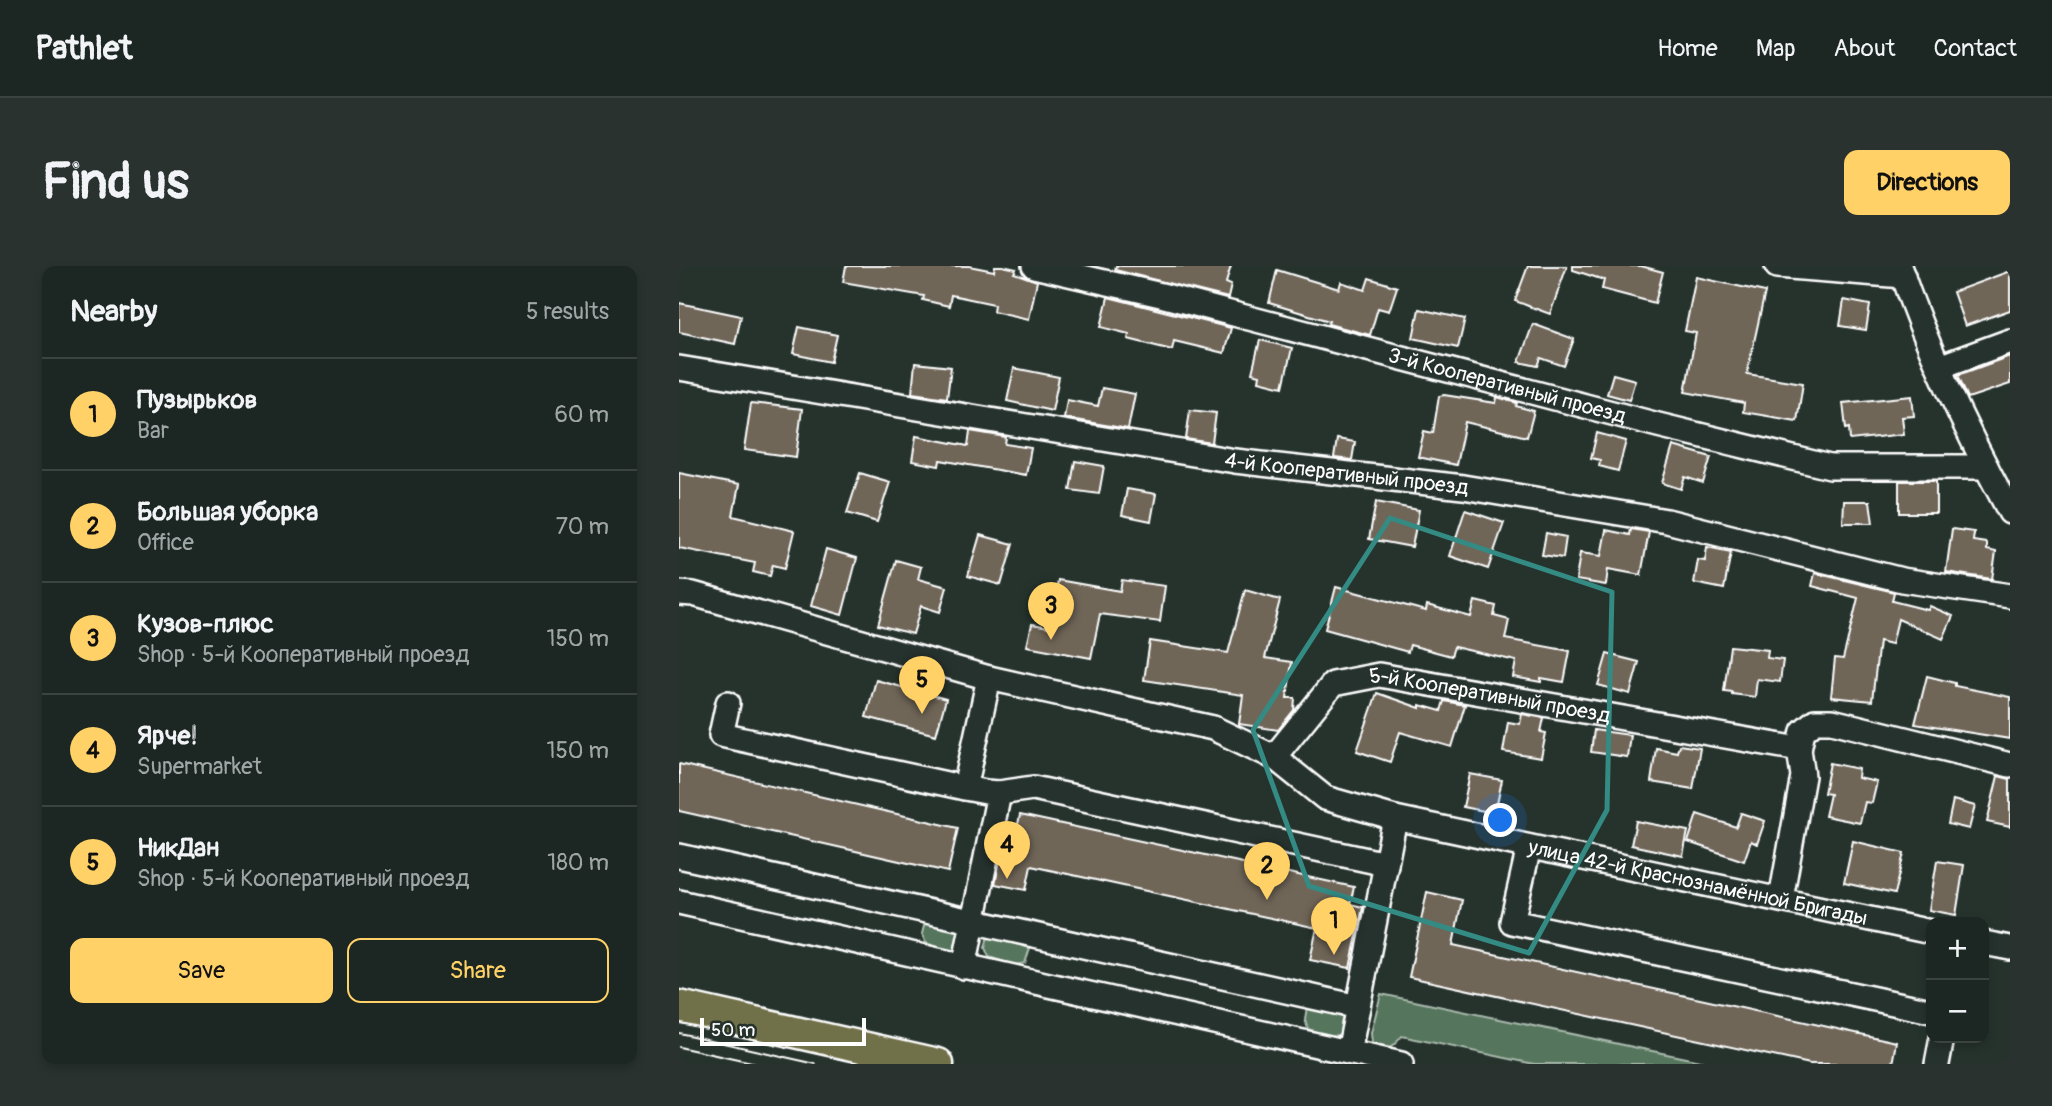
<!DOCTYPE html>
<meta charset="utf-8">
<style>
:root{--surface:#1c2622;--page:#29322f;--text:#f1f3f6;--muted:#a0a5a5;--line:#3a4340;--accent:#ffd166}
body{margin:0;font-family:Pangolin,sans-serif;background:var(--page);color:var(--text)}
.controls{position:absolute;right:21px;bottom:21px;display:grid;overflow:hidden;border-radius:14px;box-shadow:0 4px 10px #0003}
.controls button{width:63px;height:63px;display:grid;place-items:center;padding:0;border:0;border-bottom:2px solid var(--line);background:var(--surface);color:var(--text);font:35px sans-serif}
.scale{position:absolute;left:21px;bottom:18px;width:166px;box-sizing:border-box;padding-left:7px;border:4px solid #fff;border-top:0;font-size:19px;line-height:24px;white-space:nowrap;color:#fff;-webkit-text-stroke:5px #26332d;paint-order:stroke}
.you{position:absolute;left:822px;top:555px;width:24px;height:24px;margin:-18px;border:5px solid #fff;border-radius:50%;background:#1a73e8;box-shadow:0 0 0 10px #1a73e833}
.badge{display:grid;place-items:center;width:46px;height:46px;border-radius:50%;background:var(--accent);color:#111;font-size:23px;font-weight:700}
.pin{position:absolute;translate:-50% -58px;filter:drop-shadow(0 2px 4px #0008)}
.pin::after{content:'';position:absolute;top:37px;width:24px;height:21px;background:inherit;clip-path:polygon(0 0,100% 0,50% 100%)}
.list{margin:0;padding:0;list-style:none}
h2{display:flex;justify-content:space-between;align-items:center;height:91px;margin:0;padding:0 28px;font-size:30px}
h2 small{font-size:23px;font-weight:400;color:var(--muted)}
.list li{display:grid;grid-template-columns:46px 1fr auto;gap:21px;align-items:center;box-sizing:border-box;height:112px;padding:0 28px;border-top:2px solid var(--line)}
.list b{display:block;font-size:26px;white-space:nowrap}
.list p{margin:0;font-size:23px;white-space:nowrap;color:var(--muted)}
.list em{font-size:23px;font-style:normal;color:var(--muted)}
.actions{display:flex;gap:14px;padding:21px 28px}
.actions a{flex:1;padding:16px 0;border:2px solid var(--accent);border-radius:14px;text-align:center;font-size:24px;color:var(--accent)}
.actions .main{background:var(--accent);color:#111}
.map{position:relative;flex:none;width:1331px;height:798px;overflow:hidden;border-radius:14px}
header{display:flex;align-items:center;gap:42px;box-sizing:border-box;height:98px;padding:0 35px;background:var(--surface);border-bottom:2px solid var(--line)}
header strong{font-size:33px}
nav{display:flex;gap:38px;margin-inline-start:auto;font-size:24px}
.intro{display:flex;align-items:center;justify-content:space-between;box-sizing:border-box;height:168px;padding:0 42px}
h1{margin:0;font-size:49px}
.button{padding:18px 32px;border-radius:14px;background:var(--accent);color:#111;font-size:24px;font-weight:700}
main{display:flex;gap:42px;padding:0 42px}
aside{flex:1;background:var(--surface);border-radius:14px;box-shadow:0 4px 10px #0003}
.map>svg:first-child{display:block}
</style>
<header>
<strong>Pathlet</strong>
<nav><a>Home</a><a>Map</a><a>About</a><a>Contact</a></nav>
</header>
<div class="intro"><h1>Find us</h1><a class="button">Directions</a></div>
<main>
<aside>
<h2>Nearby<small>5 results</small></h2>
<ul class="list">
<li><span class="badge">1</span><div><b>Пузырьков</b><p>Bar</p></div><em>60 m</em></li>
<li><span class="badge">2</span><div><b>Большая уборка</b><p>Office</p></div><em>70 m</em></li>
<li><span class="badge">3</span><div><b>Кузов-плюс</b><p>Shop · 5-й Кооперативный проезд</p></div><em>150 m</em></li>
<li><span class="badge">4</span><div><b>Ярче!</b><p>Supermarket</p></div><em>150 m</em></li>
<li><span class="badge">5</span><div><b>НикДан</b><p>Shop · 5-й Кооперативный проезд</p></div><em>180 m</em></li>
</ul>
<div class="actions"><a class="main">Save</a><a>Share</a></div>
</aside>
<div class="map">
<svg width="1331" height="798" viewBox="0 0 1331 798">
<rect width="100%" height="100%" fill="#26332d"/>
<filter id="ink" filterUnits="userSpaceOnUse"><feTurbulence type="fractalNoise" baseFrequency=".0143" numOctaves="2"/><feDisplacementMap in="SourceGraphic" scale="14" xChannelSelector="R" yChannelSelector="G"/><feConvolveMatrix kernelMatrix="1 2 1 2 8 2 1 2 1" color-interpolation-filters="sRGB"/></filter>
<g filter="url(#ink)">
<path fill="#55745c" stroke="#aabaae" stroke-width="2" d="M246 656 287 668 282 683 273 686 247 677 243 668Z
M309 670 351 682 346 697 336 699 310 691 306 682Z
M702 728 1035 798H855L723 770C711 785 711 783 693 778L692 767Z
M628 741 670 753 665 768C652 772 642 768 629 763L626 753Z"/>
<path fill="#706659" stroke="#fff" stroke-width="2" d="M167 0H290L315 5 316 0H324L337 3 335 7 358 15 350 53 314 45 315 38 272 29 270 40 244 34 245 30 164 16Z
M437 0H552L547 17 552 19 549 32 436 4Z
M849 0H888L871 48 836 35Z
M894 0H962L984 6 976 37 923 23 925 14 894 4Z
M598 4 660 23 662 16 686 24 690 12 718 21 710 45 699 42 691 69 649 58 650 55 590 37Z
M1331 5V44L1286 60 1274 26Z
M1017 11 1086 26 1068 108 1124 117 1118 155 1064 146 1065 137 1006 126 1017 67 1006 65Z
M429 31 552 62 545 87 495 75 493 84 449 73 450 68 422 61Z
M1165 34 1191 39 1187 64 1161 60Z
M0 37 62 50 56 78 0 66Z
M740 43 786 53 779 82 734 72Z
M854 58 895 73 885 100 862 92 859 100 840 96Z
M120 61 158 69 152 96 114 88Z
M581 74 613 82 604 121 580 115 581 109 573 107Z
M1331 90V118L1289 132 1279 109Z
M236 97 272 101 268 132 233 127Z
M335 102 380 111 373 145 328 135Z
M934 108 956 114 950 134 928 128Z
M423 122 456 128 449 163 385 152 388 134 419 140Z
M765 129 817 137 818 131 838 137 837 140 855 145 848 171 786 156 777 199 739 191 745 165 754 167 760 130Z
M1233 130 1235 150 1223 151 1225 168 1171 174 1170 162 1167 163 1164 137Z
M72 137 123 143 117 191 65 184Z
M511 144 537 147 533 177 507 173Z
M291 165 327 171 326 178 352 182 347 209 261 194 260 200 233 195 237 170 289 180Z
M918 167 947 175 939 205 920 200 921 194 912 192Z
M658 173 676 176 673 194 655 192Z
M994 180 1032 191 1024 217 1006 211 1002 223 983 217Z
M396 195 425 200 420 228 391 224Z
M0 207 60 219 54 250 115 265 106 302 94 299 91 310 74 306 76 297 0 282Z
M181 207 211 216 198 256 168 247Z
M1220 215H1257V247H1220Z
M448 223 477 228 472 255 443 249Z
M1165 235H1191L1194 257H1164Z
M697 236 740 244 733 281 690 273Z
M786 244 825 257 809 303 771 290Z
M952 263 970 266 962 309 929 303 927 319 897 314 901 287 922 290 927 264 951 269Z
M1273 263 1295 266 1294 275 1308 277V284L1317 286 1313 313 1267 306Z
M867 267 887 271 884 292 863 289Z
M301 269 334 278 322 319 289 310Z
M1028 281 1052 286 1045 323 1015 317 1019 294 1026 295Z
M147 283 178 292 163 349 132 340Z
M217 294 242 301 239 313 268 321 261 346 242 340 234 368 199 359Z
M1136 307 1215 326 1213 335 1249 344 1251 340 1274 350 1264 373 1219 353 1213 378 1200 375 1193 435 1152 431 1156 392 1164 393 1179 332 1133 320Z
M379 314 441 325 443 314 486 320 481 356 421 348 412 392 348 380 353 358 370 361Z
M657 321 747 345 748 339 792 351 796 335 817 340 815 350 830 354 826 373 891 385 885 416 862 412V416L834 411 837 395 775 381 772 390 731 379 729 386 646 363Z
M566 324 601 334 586 392 613 396 608 432H616L615 444 599 464 560 458 564 429 465 414 471 375 549 387Z
M1051 380 1089 384 1088 392 1104 394 1101 416 1078 413 1076 431 1053 428V426L1045 425Z
M928 388 960 396 951 428 919 419Z
M1248 410 1276 417V420L1331 431V473L1236 458Z
M197 414 267 433 257 469 187 451Z
M698 427 741 442V439L762 445 765 435 786 439 773 481 721 466 711 496 678 485Z
M843 448 865 452 862 466 867 467 862 492 824 486 829 456 841 458Z
M915 464 951 469 948 491 912 486Z
M1000 479 1021 482 1014 523 972 516 977 482 998 486Z
M1151 497 1180 503 1179 512 1198 516 1193 537 1186 536 1181 557 1146 550 1151 528 1145 527Z
M0 498 279 562 269 606 0 545Z
M791 508 823 514 816 547 784 541Z
M1319 510 1331 513V561L1308 556Z
M1274 534 1296 540 1290 563 1269 558Z
M1062 547 1086 555 1078 578 1072 575 1065 595 1009 576 1018 548 1057 561Z
M341 549 675 621 671 638 684 641 671 702 631 694 638 662 352 600 347 624 316 618 327 565 337 567Z
M957 555 1009 565 1004 590 952 579Z
M1174 575 1225 587 1215 628 1165 617Z
M1258 595 1285 599 1277 649 1250 644Z
M748 626 783 634 774 679 1218 776 1214 798H1131L730 711Z"/>
<g fill="none" stroke-linecap="round" stroke-linejoin="round">
<defs>
<g id="minor">
<path id="s1" d="M355 0 482 29 979 159 1151 201H1307"/>
<path d="M1098 0 1224 10"/>
<path d="M1220 0C1249 85 1288 167 1331 246"/>
<path d="M1260 101 1331 75"/>
<path id="s2" d="M0 102 556 195 784 221 988 255 1223 314 1331 330"/>
<path id="s3" d="M0 327 14 328 310 412 534 462 595 491 654 418 700 409 1120 483 1124 465 1136 455H1153L1331 499"/>
<path d="M49 437 42 469 286 522"/>
<path id="s4" d="M595 491 646 532 716 552 1252 666"/>
<path d="M320 527 354 522 707 598"/>
<path d="M850 581 833 656 1252 745"/>
<path d="M0 590 679 741"/>
<path d="M1102 633 1124 510 1120 483"/>
<path d="M0 636 722 798"/>
<path d="M1305 677 1331 682"/>
<path d="M285 701 320 527 307 526 286 522 310 412"/>
<path d="M670 786 716 552"/>
<path d="M1258 798 1263 772"/>
</g>
<path id="major" d="M0 740 259 798"/>
</defs>
<use href="#minor" stroke="#fff" stroke-width="28"/>
<use href="#major" stroke="#fff" stroke-width="35"/>
<use href="#minor" stroke="#26332d" stroke-width="23"/>
<use href="#major" stroke="#70704a" stroke-width="30"/>
<path stroke="#fff" stroke-width="2" d="M0 767 137 798
M0 781 77 798"/>
</g>
</g>
<path fill="none" stroke="#338b84" stroke-width="5" stroke-linejoin="round" d="M711 252 933 326 928 544 850 687 630 620 574 464Z"/>
<g text-anchor="middle" dominant-baseline="central" stroke-width="7" stroke-linejoin="round" paint-order="stroke">
<g font-size="21" fill="#fff" stroke="#26332d">
<text stroke="none"><textPath href="#s1" startOffset="488">3-й Кооперативный проезд</textPath></text>
<text stroke="none"><textPath href="#s2" startOffset="676">4-й Кооперативный проезд</textPath></text>
<text stroke="none"><textPath href="#s3" startOffset="872">5-й Кооперативный проезд</textPath></text>
<text stroke="none"><textPath href="#s4" startOffset="448">улица 42-й Краснознамённой Бригады</textPath></text>
</g>
</g>
</svg>
<div class="controls">
<button>+</button>
<button>−</button>
</div>
<div class="scale">50 m</div>
<div class="you"></div>
<div class="pin badge" style="left:655px;top:689px">1</div>
<div class="pin badge" style="left:588px;top:634px">2</div>
<div class="pin badge" style="left:372px;top:374px">3</div>
<div class="pin badge" style="left:328px;top:613px">4</div>
<div class="pin badge" style="left:243px;top:448px">5</div>
</div>
</main>
